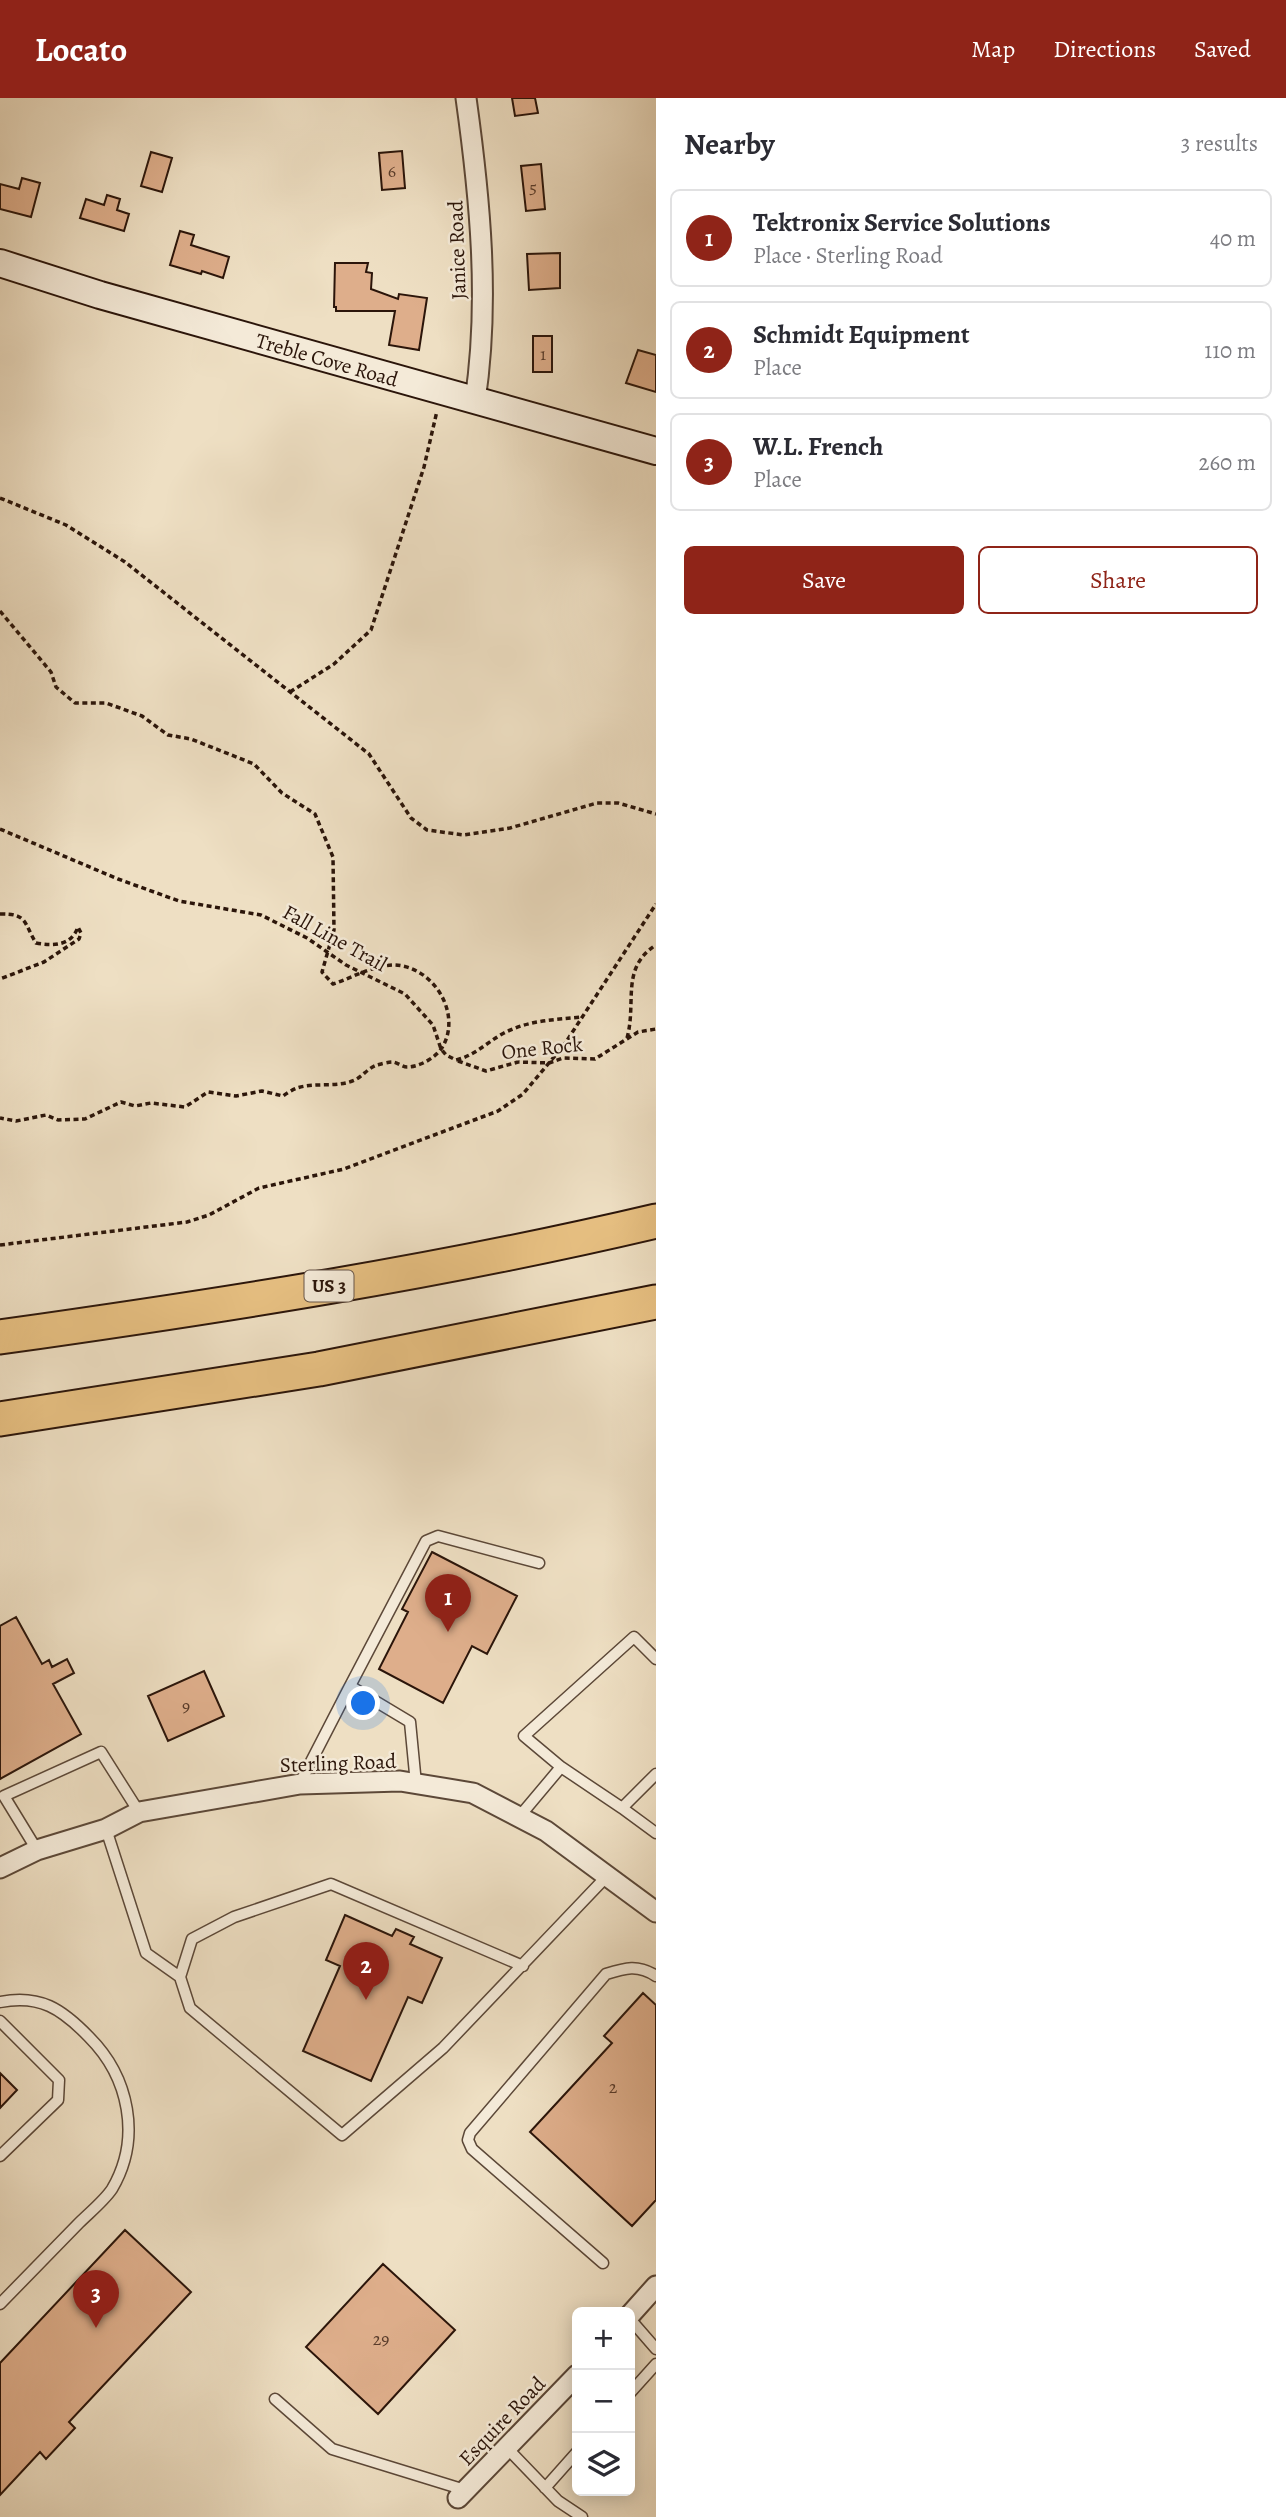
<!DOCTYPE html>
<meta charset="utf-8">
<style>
:root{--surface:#fff;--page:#f2f2f3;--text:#2b2b33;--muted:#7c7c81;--line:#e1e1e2;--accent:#8f2418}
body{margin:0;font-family:Alegreya,serif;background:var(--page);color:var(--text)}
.controls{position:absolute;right:21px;bottom:21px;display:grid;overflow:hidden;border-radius:10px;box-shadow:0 4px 18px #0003}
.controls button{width:63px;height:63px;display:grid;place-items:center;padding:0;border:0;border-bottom:2px solid var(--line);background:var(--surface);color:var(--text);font:35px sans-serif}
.you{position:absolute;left:364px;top:1606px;width:24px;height:24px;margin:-18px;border:5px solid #fff;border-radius:50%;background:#1a73e8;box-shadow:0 0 0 10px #1a73e833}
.badge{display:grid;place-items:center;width:46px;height:46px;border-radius:50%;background:var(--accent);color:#fff;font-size:23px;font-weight:700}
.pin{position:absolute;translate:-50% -58px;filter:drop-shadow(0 2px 4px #0008)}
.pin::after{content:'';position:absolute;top:37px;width:24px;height:21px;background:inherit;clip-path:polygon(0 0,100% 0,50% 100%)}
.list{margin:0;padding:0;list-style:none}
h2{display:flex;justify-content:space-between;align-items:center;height:91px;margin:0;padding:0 28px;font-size:30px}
h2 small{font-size:23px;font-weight:400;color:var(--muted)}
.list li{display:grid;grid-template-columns:46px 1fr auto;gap:21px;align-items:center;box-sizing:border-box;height:98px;margin:0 14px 14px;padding:0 14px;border:2px solid var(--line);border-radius:10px}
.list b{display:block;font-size:26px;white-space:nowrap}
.list p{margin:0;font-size:23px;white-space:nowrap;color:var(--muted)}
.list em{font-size:23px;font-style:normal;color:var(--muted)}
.actions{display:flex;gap:14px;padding:21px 28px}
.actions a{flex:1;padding:16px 0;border:2px solid var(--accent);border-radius:10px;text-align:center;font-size:24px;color:var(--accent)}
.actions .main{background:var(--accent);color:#fff}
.icon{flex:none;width:38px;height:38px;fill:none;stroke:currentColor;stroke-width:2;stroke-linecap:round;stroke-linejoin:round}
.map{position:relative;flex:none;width:656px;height:2419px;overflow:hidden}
header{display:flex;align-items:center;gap:42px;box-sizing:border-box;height:98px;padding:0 35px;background:var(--accent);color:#fff}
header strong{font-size:33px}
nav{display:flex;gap:38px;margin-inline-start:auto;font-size:24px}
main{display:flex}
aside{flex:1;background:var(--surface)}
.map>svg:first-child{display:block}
</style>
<header>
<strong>Locato</strong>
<nav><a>Map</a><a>Directions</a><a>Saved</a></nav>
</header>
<main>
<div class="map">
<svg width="656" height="2419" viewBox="0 0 656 2419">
<rect width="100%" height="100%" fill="#eedfc3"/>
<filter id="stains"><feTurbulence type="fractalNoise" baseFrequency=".00286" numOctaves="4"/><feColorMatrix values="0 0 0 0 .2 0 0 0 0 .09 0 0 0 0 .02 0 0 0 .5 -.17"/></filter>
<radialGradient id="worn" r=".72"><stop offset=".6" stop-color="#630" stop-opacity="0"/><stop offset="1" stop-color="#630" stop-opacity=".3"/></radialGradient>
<path fill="#deae8b" stroke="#2b150a" stroke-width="2" d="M512 0H535L538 15 515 18Z
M402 53 405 90 382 92 379 55Z
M151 54 172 60 162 94 141 88Z
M541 66 545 111 526 113 521 68Z
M22 80 40 85 31 119 0 111V86L19 91Z
M107 97 120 101 117 112 129 116 124 133 80 120 86 101 104 107Z
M180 133 194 137 191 147 229 159 223 180 202 173 201 176 170 167Z
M560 155V190L529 192 527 156Z
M335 165H368L366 174 372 175 371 191 398 201 399 196 427 200 419 252 389 247 395 213H336V209H334Z
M533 238H552V274H533Z
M638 252 656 257V294L626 285Z
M432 1454 517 1498 487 1556 472 1548 443 1605 379 1571 408 1514 402 1511Z
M16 1519 42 1566 49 1562 52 1569 67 1561 74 1575 53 1586 81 1636 0 1681V1528Z
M204 1573 224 1618 168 1643 148 1598Z
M345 1817 392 1838 396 1831 414 1839 410 1846 442 1860 422 1905 408 1899 371 1983 303 1953 340 1868 326 1862Z
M643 1895 656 1907V2102L632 2128 530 2034 612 1945 604 1938Z
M0 1975 17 1992 0 2010Z
M125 2132 191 2194 69 2324 75 2330 46 2361 40 2354 0 2397V2265Z
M383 2166 455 2232 378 2316 306 2249Z"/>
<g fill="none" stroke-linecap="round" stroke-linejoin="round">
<defs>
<path id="lane" d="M350 1588 426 1443 438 1438 539 1465
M561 1669 622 1710
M656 1676 622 1710 656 1735
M300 1685 350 1588 410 1624 416 1686
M519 1719 561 1669 524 1638 634 1539 656 1561
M106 1731 146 1855 180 1879
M37 1752 4 1698 101 1654 139 1714
M523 1868 331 1786 234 1819 192 1841 180 1879 190 1910 342 2037 443 1950 607 1778
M0 1904C40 1896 62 1911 89 1939 129 1979 142 2040 112 2091 104 2103 89 2115 79 2125 53 2152 26 2179 0 2206
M0 1923 59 1982 58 2002 0 2058
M603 2165 472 2051 468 2042 470 2035 606 1876C625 1870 638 1866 656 1878
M630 2221 656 2251
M630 2295 656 2266
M275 2301 332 2351 465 2392
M507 2350 558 2403 582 2419
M545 2390 577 2354"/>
<path id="street" d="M466 0C480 100 490 203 475 303
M0 1770 37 1752 106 1731 139 1714 300 1686 400 1683 473 1695 546 1733 656 1814
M630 2217 656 2188
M458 2400 577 2277"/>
<path id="secondary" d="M0 165 100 197 656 353"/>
<path id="highway" d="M0 1239C220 1208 440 1174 656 1123
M0 1321 319 1271 656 1204"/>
</defs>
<use href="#lane" stroke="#5c4838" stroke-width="13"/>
<use href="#street" stroke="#5c4838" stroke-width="23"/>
<use href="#secondary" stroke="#2b150a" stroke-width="30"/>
<use href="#highway" stroke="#2b150a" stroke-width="37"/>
<path stroke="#2b150a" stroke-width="3.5" stroke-dasharray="5 3.5" stroke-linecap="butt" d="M0 400 66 427 125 464 369 656 411 720 427 732 464 737 510 730 597 705H618L656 716
M0 513 51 574 56 589 75 605H106L142 618 168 637 191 641 254 666 282 695 315 716 333 759 334 832 322 874 333 886C354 879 371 868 393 867 432 867 462 914 443 948 437 959 420 969 407 969 402 969 397 964 392 964 388 964 381 966 377 967 368 970 363 978 355 982 337 990 315 984 297 990 292 992 287 995 283 998L262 993 236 998 208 994 185 1009 151 1005 135 1008 121 1004 85 1021 58 1022 46 1017 16 1023 0 1020
M290 594 334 566 371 532 424 369 437 313
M0 731 118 781 179 803 261 817 307 840 346 867 405 896 433 927 441 951 446 957 456 962C476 957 487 944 504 935 529 922 554 922 581 919
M0 816C28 815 24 826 36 845 54 848 71 848 78 829L81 835 79 841 44 864 0 881
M627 940C637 904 620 870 656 847
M458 963 486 973 518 964 549 965 563 960 595 961 638 934 656 931
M0 1147 187 1124 209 1117 259 1090 344 1071 498 1013 523 996 564 947 656 806"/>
<use href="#lane" stroke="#f4ead8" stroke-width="10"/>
<use href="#street" stroke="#f4ead8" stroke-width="19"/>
<use href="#secondary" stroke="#f4ead8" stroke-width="26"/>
<use href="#highway" stroke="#e7c082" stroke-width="33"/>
</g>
<g text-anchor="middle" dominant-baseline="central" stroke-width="5" stroke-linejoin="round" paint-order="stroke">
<g font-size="18" fill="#583b2a">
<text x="392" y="73">6</text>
<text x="533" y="89">5</text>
<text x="543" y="256">1</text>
<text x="186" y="1608">9</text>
<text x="613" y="1989">2</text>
<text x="381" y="2241">29</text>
</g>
<rect fill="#f4ead8" stroke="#675548" stroke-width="2" x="304.5" y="1172.5" width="49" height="31" rx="5"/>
<g font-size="19" font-weight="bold" fill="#2b150a">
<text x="329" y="1188">US 3</text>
</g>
<g font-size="21" fill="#2b150a" stroke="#f4ead8">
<text transform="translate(457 152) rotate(-92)">Janice Road</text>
<text transform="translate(327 262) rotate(16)">Treble Cove Road</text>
<text transform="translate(335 840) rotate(29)">Fall Line Trail</text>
<text transform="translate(542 950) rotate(-6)">One Rock</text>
<text transform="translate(338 1665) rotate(-2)">Sterling Road</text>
<text transform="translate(502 2323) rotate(-46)">Esquire Road</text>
</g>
</g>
<rect width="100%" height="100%" filter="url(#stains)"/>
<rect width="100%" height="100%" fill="url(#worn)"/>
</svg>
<div class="controls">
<button>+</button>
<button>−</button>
<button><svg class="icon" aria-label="layers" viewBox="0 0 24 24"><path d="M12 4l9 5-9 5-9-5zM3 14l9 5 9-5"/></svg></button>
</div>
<div class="you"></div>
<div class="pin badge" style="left:448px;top:1534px">1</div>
<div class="pin badge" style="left:366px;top:1902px">2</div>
<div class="pin badge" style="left:96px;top:2230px">3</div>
</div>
<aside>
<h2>Nearby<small>3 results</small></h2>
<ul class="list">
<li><span class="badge">1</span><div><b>Tektronix Service Solutions</b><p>Place · Sterling Road</p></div><em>40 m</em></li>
<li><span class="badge">2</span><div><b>Schmidt Equipment</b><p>Place</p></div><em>110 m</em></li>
<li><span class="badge">3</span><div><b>W.L. French</b><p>Place</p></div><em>260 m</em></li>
</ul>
<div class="actions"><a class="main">Save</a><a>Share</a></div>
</aside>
</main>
